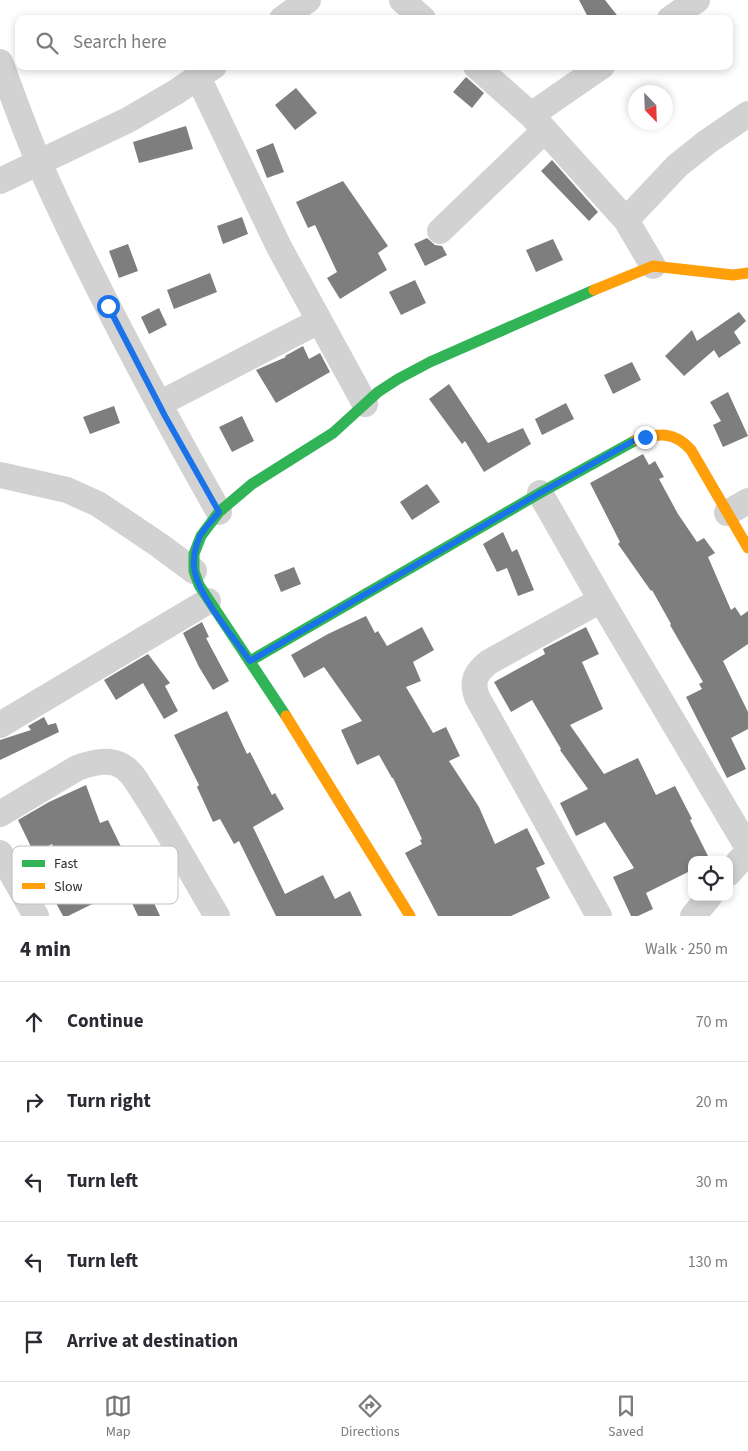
<!DOCTYPE html>
<meta charset="utf-8">
<style>
:root{--surface:#fff;--page:#f2f2f3;--text:#2b2b33;--muted:#7c7c81;--line:#e1e1e2;--accent:#767676}
body{margin:0;font-family:"Source Sans 3",sans-serif;background:var(--page);color:var(--text)}
.controls{position:absolute;right:15px;bottom:15px;display:grid;overflow:hidden;border-radius:10px;box-shadow:0 2px 8px #0003}
.controls button{width:45px;height:45px;display:grid;place-items:center;padding:0;border:0;border-bottom:1px solid var(--line);background:var(--surface);color:var(--text);font:25px sans-serif}
.compass{position:absolute;left:628px;top:85px;width:45px;height:45px;border-radius:50%;background:var(--surface);box-shadow:0 2px 8px #0003;rotate:157deg}
.stop{position:absolute;width:15px;height:15px;margin:-11px;border:4px solid #1a73e8;border-radius:50%;background:#fff}
.stop.end{background:#1a73e8;border-color:#fff;box-shadow:0 1px 5px #0008}
.list{margin:0;padding:0;list-style:none}
h2{display:flex;justify-content:space-between;align-items:center;height:65px;margin:0;padding:0 20px;font-size:21px}
h2 small{font-size:16px;font-weight:400;color:var(--muted)}
.list li{display:grid;grid-template-columns:32px 1fr auto;gap:15px;align-items:center;box-sizing:border-box;height:80px;padding:0 20px;border-top:1px solid var(--line)}
.list b{display:block;font-size:19px;white-space:nowrap}
.list em{font-size:16px;font-style:normal;color:var(--muted)}
.icon{flex:none;width:28px;height:28px;fill:none;stroke:currentColor;stroke-width:2;stroke-linecap:round;stroke-linejoin:round}
.map{position:relative;flex:none;width:748px;height:916px;overflow:hidden}
.search{position:absolute;background:var(--surface);box-shadow:0 2px 8px #0003;left:15px;right:15px;top:15px;height:55px;display:flex;align-items:center;gap:12px;box-sizing:border-box;padding:0 18px;border-radius:10px;color:var(--muted);font-size:19px}
.sheet{height:465px;background:var(--surface)}
nav{display:flex;justify-content:space-around;align-items:center;box-sizing:border-box;height:70px;border-top:1px solid var(--line);background:var(--surface);font-size:14px;color:var(--muted)}
nav a{display:grid;justify-items:center;gap:2px}
nav .on{color:var(--accent)}
.map>svg:first-child{display:block}
</style>
<div class="map">
<svg width="748" height="916" viewBox="0 0 748 916">
<rect width="100%" height="100%" fill="#fff"/>
<path fill="#7e7e7e" d="M579 0H605L620 19H589Z
M466 77 484 93 472 108 453 92Z
M296 88 317 113 295 130 275 105Z
M186 126 193 149 139 163 133 142Z
M273 143 284 172 267 178 256 150Z
M552 160 598 212 589 221 541 171Z
M343 181 388 246 378 253 387 270 340 299 327 278 337 272 315 225 308 228 296 202Z
M242 217 248 234 223 244 217 226Z
M427 238 435 245 442 246 447 255 425 266 414 244Z
M553 239 563 260 536 272 526 250Z
M128 244 138 271 119 278 109 251Z
M210 273 217 292 174 309 167 290Z
M415 280 426 303 401 315 389 292Z
M159 308 167 325 149 334 141 317Z
M739 312 746 321 734 332 741 343 719 358 714 350 684 376 665 356 692 330 697 341Z
M303 346 309 359 320 353 330 372 276 403 256 370 286 357 285 356Z
M632 362 641 380 613 394 604 375Z
M449 384 488 443 523 428 531 444 484 472 465 441 462 444 429 399Z
M728 392 748 436 723 447 713 425 721 421 710 402Z
M566 403 574 419 542 435 535 419Z
M114 406 120 423 90 434 83 417Z
M242 416 254 441 232 452 219 427Z
M643 454 649 465 655 461 664 477 659 479 678 514 697 542 704 538 715 553 708 557 731 610 735 607 741 616 748 611V644L723 661 748 712V729L731 738 746 769 727 778 686 697 702 689 699 684 703 682 670 625 671 624 652 590 651 591 618 544 620 542 590 483Z
M427 484 440 502 412 520 400 502Z
M503 532 512 552 517 549 534 590 518 596 507 568 497 572 483 544Z
M294 567 301 584 281 592 274 575Z
M366 616 375 633 378 631 387 646 422 627 434 650 413 662 421 681 406 687 433 733 446 727 460 756 449 761 479 807 495 844 527 828 545 864 536 868 550 898 511 916H438L405 853 422 844 420 840 422 839 393 778H392L379 755 357 765 341 730 362 721 324 667 304 678 291 655 328 634Z
M202 622 209 637 206 638 229 681 213 690 199 667 183 633Z
M586 627 599 654 582 662 603 709 570 725 604 774 638 758 656 795 675 786 692 819 690 820 710 860H692V870L646 893 653 909 638 916H631L613 877 634 868 605 822 576 836 560 803 588 789 560 750 561 749 532 700 511 712 494 682 545 654 543 649Z
M148 654 170 683 165 686 178 711 164 719 143 683 116 700 104 680Z
M227 711 247 754 250 752 272 795 275 793 284 809 253 827 285 894 323 875 335 899 350 891 362 916H276L239 841 234 844 220 819 213 822 197 787 199 785 174 735Z
M44 717 48 725 56 723 59 732 0 760V740L31 730 28 726Z
M86 785 100 823 108 820 127 859 148 890 160 916H138L125 888 68 916H63L56 903 76 893 52 844 34 853 18 820 49 802Z"/>
<g fill="none" stroke-linecap="round" stroke-linejoin="round">
<path stroke="#d2d2d2" stroke-width="26" d="M402 0 423 19
M282 19 308 0
M670 19 697 0
M0 62C13 96 25 131 40 165 93 284 155 399 219 512
M476 66 531 115 626 220 653 266
M198 77 279 247 365 404
M531 115 602 66
M0 181 128 120 176 92 214 66
M626 220 677 166 707 142 748 114
M440 231 545 130
M159 404 319 321
M0 475 67 490 98 504 159 545 194 571
M540 493 601 600 748 848
M727 513 748 501
M0 725 208 601
M0 814 77 768C91 763 108 758 122 766 133 772 139 786 146 796 171 835 193 876 217 916
M0 853 36 916
M729 873 748 851
M599 916 477 697C471 681 476 672 489 662L601 600
M693 916 709 897"/>
<path stroke="#30b455" stroke-width="11" d="M250 661 540 493 636 440
M286 716 199 585 194 571V554L201 536 219 512 252 484 333 433 378 392 398 379 430 362 594 290"/>
<path stroke="#ff9f0a" stroke-width="11" d="M594 290 653 266 733 275 748 273
M636 440C659 433 674 431 691 450L748 548
M286 716 410 916"/>
</g>
<g fill="none" stroke-linecap="round" stroke-linejoin="round">
<path stroke="#1a73e8" stroke-width="6" d="M108 306 165 416 219 512C213 520 205 527 200 536 195 546 192 562 195 573 201 599 234 638 250 661L540 493 635 440 645 437"/>
</g>
<rect x="12" y="846" width="166" height="58" rx="8" fill="#fff" stroke="#c0c0c0" stroke-width="1"/>
<rect x="22" y="860" width="23" height="7" fill="#30b455"/>
<rect x="22" y="883" width="23" height="6" fill="#ff9f0a"/>
<g font-size="14" fill="#2d2d2d">
<text x="54" y="868">Fast</text>
<text x="54" y="891">Slow</text>
</g>
</svg>
<div class="controls">
<button><svg class="icon" aria-label="locate" viewBox="0 0 24 24"><circle cx="12" cy="12" r="6"/><path d="M12 2v4M12 18v4M2 12h4M18 12h4"/></svg></button>
</div>
<svg class="compass" viewBox="-18 -18 36 36"><path d="M0-13l5 13h-10z" fill="#e53935"/><path d="M0 13l5-13h-10z" fill="#7c7c81"/></svg>
<div class="stop" style="left:108px;top:306px"></div>
<div class="stop end" style="left:645px;top:437px"></div>
<div class="search"><svg class="icon" aria-label="search" viewBox="0 0 24 24"><circle cx="10" cy="10" r="6"/><path d="M15 15l6 6"/></svg>Search here</div>
</div>
<section class="sheet">
<h2>4 min<small>Walk · 250 m</small></h2>
<ul class="list">
<li><svg class="icon" aria-label="ahead" viewBox="0 0 24 24"><path d="M12 20V5M6 11l6-6 6 6"/></svg><div><b>Continue</b></div><em>70 m</em></li>
<li><svg class="icon" aria-label="right" viewBox="0 0 24 24"><path d="M7 20v-9h11M14 6l5 5-5 5"/></svg><div><b>Turn right</b></div><em>20 m</em></li>
<li><svg class="icon" aria-label="left" viewBox="0 0 24 24"><path d="M17 20v-9H6M10 6l-5 5 5 5"/></svg><div><b>Turn left</b></div><em>30 m</em></li>
<li><svg class="icon" aria-label="left" viewBox="0 0 24 24"><path d="M17 20v-9H6M10 6l-5 5 5 5"/></svg><div><b>Turn left</b></div><em>130 m</em></li>
<li><svg class="icon" aria-label="arrive" viewBox="0 0 24 24"><path d="M6 21V4h12l-3 4 3 4H6"/></svg><div><b>Arrive at destination</b></div></li>
</ul>
</section>
<nav>
<a class="on"><svg class="icon" aria-label="map" viewBox="0 0 24 24"><path d="M3 6l6-2 6 2 6-2v14l-6 2-6-2-6 2zM9 4v14M15 6v14"/></svg>Map</a>
<a><svg class="icon" aria-label="directions" viewBox="0 0 24 24"><path d="M12 3l9 9-9 9-9-9zM9 14v-3h6M13 9l2 2-2 2"/></svg>Directions</a>
<a><svg class="icon" aria-label="saved" viewBox="0 0 24 24"><path d="M7 4h10v16l-5-4-5 4z"/></svg>Saved</a>
</nav>
